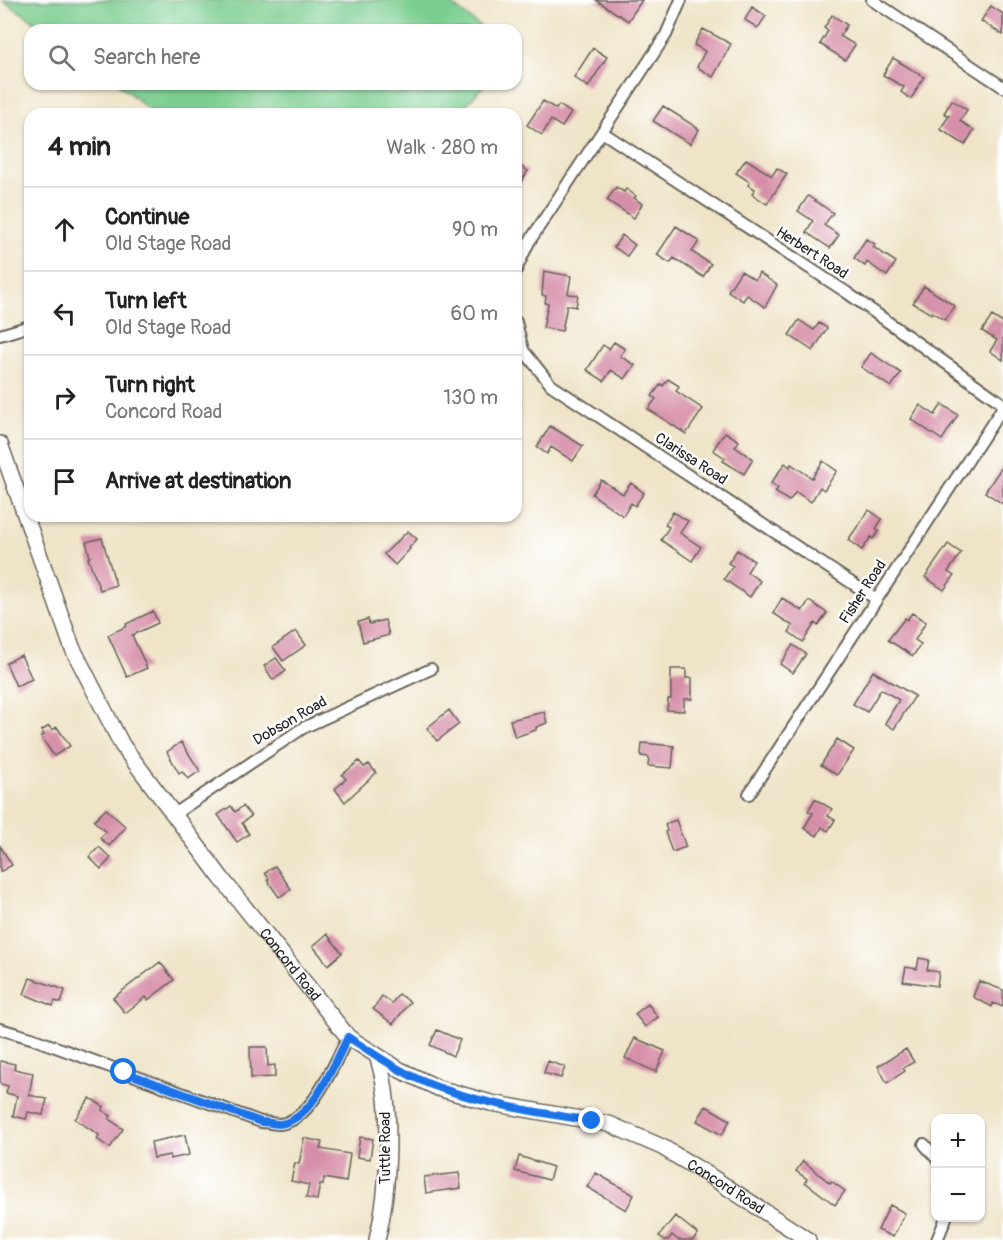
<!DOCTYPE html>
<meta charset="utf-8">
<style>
:root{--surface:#fff;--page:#f2f2f2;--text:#222;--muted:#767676;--line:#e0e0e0}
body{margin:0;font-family:Pangolin,sans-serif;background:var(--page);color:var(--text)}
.controls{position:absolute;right:18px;bottom:18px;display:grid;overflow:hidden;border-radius:12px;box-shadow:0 2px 4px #0004}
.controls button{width:54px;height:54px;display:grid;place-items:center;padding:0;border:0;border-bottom:2px solid var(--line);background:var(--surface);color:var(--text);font:30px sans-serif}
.stop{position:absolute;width:18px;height:18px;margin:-14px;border:4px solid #1a73e8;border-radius:50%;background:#fff}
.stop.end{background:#1a73e8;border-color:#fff;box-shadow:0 2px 6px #0008}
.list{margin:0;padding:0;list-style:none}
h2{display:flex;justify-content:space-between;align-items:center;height:78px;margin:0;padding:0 24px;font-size:26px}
h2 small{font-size:20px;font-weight:400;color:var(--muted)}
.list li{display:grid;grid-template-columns:39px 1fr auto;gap:18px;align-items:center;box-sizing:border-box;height:84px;padding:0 24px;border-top:2px solid var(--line)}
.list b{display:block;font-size:22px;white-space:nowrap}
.list p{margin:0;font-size:20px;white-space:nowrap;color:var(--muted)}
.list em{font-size:20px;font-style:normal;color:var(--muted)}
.icon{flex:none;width:33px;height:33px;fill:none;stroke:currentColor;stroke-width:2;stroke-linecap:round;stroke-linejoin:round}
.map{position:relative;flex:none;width:1003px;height:1240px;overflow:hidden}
.search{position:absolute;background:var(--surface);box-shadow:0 2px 4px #0004;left:24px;top:24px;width:498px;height:66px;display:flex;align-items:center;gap:15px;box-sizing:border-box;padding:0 21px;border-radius:18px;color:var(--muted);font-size:22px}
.panel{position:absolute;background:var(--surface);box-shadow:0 2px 4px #0004;left:24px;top:108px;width:498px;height:414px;border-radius:18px}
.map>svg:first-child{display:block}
</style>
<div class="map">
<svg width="1003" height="1240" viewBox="0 0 1003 1240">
<rect width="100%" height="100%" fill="#fff"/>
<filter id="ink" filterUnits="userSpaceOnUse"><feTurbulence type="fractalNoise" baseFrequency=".0167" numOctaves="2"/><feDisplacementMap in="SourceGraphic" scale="12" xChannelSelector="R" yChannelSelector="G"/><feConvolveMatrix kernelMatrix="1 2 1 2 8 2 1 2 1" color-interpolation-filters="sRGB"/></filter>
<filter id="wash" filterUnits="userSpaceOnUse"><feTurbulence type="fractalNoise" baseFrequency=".008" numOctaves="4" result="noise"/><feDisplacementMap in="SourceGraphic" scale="24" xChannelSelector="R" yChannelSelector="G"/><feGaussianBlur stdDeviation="1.35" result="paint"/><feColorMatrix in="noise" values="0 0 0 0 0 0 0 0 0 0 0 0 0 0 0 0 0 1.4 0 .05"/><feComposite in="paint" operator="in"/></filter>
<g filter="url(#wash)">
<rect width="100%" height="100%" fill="#efe4c8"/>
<path fill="#7cce90" stroke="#4c7556" stroke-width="1.5" d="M2 0H445L485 30H48Z
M119 84H485L458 114H154Z"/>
<g id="blocks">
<path fill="#d68fa9" d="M596 0H642L628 21Z
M991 6 1003 14V35L981 21Z
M752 7 766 16 758 28 745 20Z
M832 15 847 25 840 36 855 45 845 60 820 44 828 31 824 28Z
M703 29 731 44 713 77 697 67 705 51 694 45Z
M593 48 607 57 588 87 574 77Z
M893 58 924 77 911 99 901 92 904 87 883 75Z
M952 100 967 110 960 121 974 130 965 145 940 129 949 116 944 113Z
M543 101 556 109 559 105 571 113 562 127 551 120 542 135 527 125Z
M663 106 699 129 690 144 653 121Z
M746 159 772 176 777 168 787 174 767 204 752 194 755 189 748 185 750 182 736 173Z
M516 163 528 171 516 190Z
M616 187 624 192 626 189 636 196 634 198 642 204 634 218 607 200Z
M808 196 833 213 824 225 839 235 830 248 806 232 813 221 798 211Z
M676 226 699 241 692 252 711 264 703 277 674 258 670 263 657 255Z
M622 235 635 245 627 256 614 247Z
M866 239 875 244 873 247 896 262 887 276 867 262 865 266 854 258Z
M544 271 571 276 568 294 578 295 576 307 567 305 562 331 543 328 548 304 545 303 546 296 542 295Z
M741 271 755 280 759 273 777 285 765 307 747 295 743 301 728 291Z
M924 286 955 306 945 320 932 312 931 314 913 303Z
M992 316 1003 323V360L990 351 997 340 982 331Z
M799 320 814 330 819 323 827 328 813 351 789 335Z
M614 342 625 349 620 356 635 365 625 379 611 370 604 381 587 370 603 345 609 349Z
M871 353 901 373 891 387 861 367Z
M668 379 679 386 676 391 703 409 686 434 648 409 656 399 652 396 661 384 663 386Z
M942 404 958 415 942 440 911 419 920 405 935 415Z
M550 426 583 446 573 461 551 447 547 454 537 447Z
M725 432 739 441 735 447 753 459 744 474 723 461 725 458 713 450Z
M823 461 837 471 824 490 820 487 811 502 796 492 789 501 775 492 778 488 771 483 785 463 790 467 791 464 812 478Z
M1003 465V504L985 492Z
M601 480 623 494 631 483 644 493 635 506 631 503 623 516 592 494Z
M869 510 882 519 876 529 879 531 873 539 871 537 862 550 848 540Z
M673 512 688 521 680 533 701 547 692 561 661 540 669 527 665 525Z
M408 531 417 539 409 548 410 549 395 565 384 554Z
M102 538 116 585 100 590 88 558 90 557 86 542Z
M948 544 961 553 948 572 954 576 944 590 925 577Z
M737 550 754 561 747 572 760 581 750 597 724 579 733 566 728 563Z
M782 598 802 611 809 601 827 613 818 626 815 623 803 642 789 632 793 626 773 613Z
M153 611 158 623 132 635 147 668 127 677 108 635 127 626 126 624Z
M912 613 926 622 915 640 921 644 913 656 888 640 905 618 907 620Z
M368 619 369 624 385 620 389 635 363 642 358 622Z
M296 631 306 645 283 661 273 647Z
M793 645 806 654 793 673 780 664Z
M21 655 32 679 16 686 6 663Z
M276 658 286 671 273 680 264 666Z
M671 669H686V678H692V699H684V711L667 710 668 699H671Z
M873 671 915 696 894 729 885 723 899 700 881 689 867 712 853 704Z
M449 710 459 724 437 741 427 728Z
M544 712 547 723 536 727V730L515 737 510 720Z
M49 726 52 730 57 727 70 746 54 756 41 737 44 735 41 731Z
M837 739 854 750 837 775 821 765Z
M181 742 200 771 188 779 182 771 179 773 167 752Z
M642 743 674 746 672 768 648 766 649 757 641 756Z
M359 761 364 767 369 764 376 773 345 802 335 789 346 779 342 775Z
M815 799 832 809 828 816 835 820 828 831 822 827 817 836 804 828 813 813 808 811Z
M231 806 235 812 243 806 251 816 242 823 249 834 237 842 218 815Z
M106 809 126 827 109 846 100 838 106 832 94 821Z
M676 820 686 847 672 852 665 832 667 831 665 824Z
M0 846 12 865 0 872Z
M99 847 111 858 101 869 89 857Z
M275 866 291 889 279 897 267 880 269 879 265 873Z
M327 934 342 953 328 965 313 946Z
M919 958 929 960 927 970 939 972 937 986 903 981 906 967 917 969Z
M160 962 174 980 148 1000 146 997 125 1013 113 998Z
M30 978 65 990 61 1003 55 1001 53 1006 24 994Z
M979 981 1003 990V1007L993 1003 992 1007 973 997Z
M399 994 410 1002 393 1024 373 1009 382 996 392 1003Z
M648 1004 658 1017 645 1027 635 1014Z
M437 1030 460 1040 453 1056 430 1045Z
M635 1038 665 1051 656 1072 625 1058Z
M250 1047H267L268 1066 275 1065V1077L251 1078Z
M906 1049 914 1062 903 1068 905 1071 887 1083 878 1066Z
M0 1061 15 1064 14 1069 33 1073 29 1095 47 1099 43 1115 28 1112 26 1119 13 1116 17 1096 6 1093 8 1086 0 1084Z
M548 1061 565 1067 561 1078 544 1073Z
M90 1098 104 1107 102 1110 111 1116 109 1119 123 1129 110 1148 97 1139 99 1135 75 1119Z
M706 1106 730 1120 722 1135 697 1121Z
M185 1135 189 1155 170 1159V1155L154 1158 151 1142Z
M360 1137 373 1139 370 1159 357 1157Z
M304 1138 322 1142 320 1149 350 1154 346 1182 324 1178 323 1185 320 1184 317 1200 306 1198 309 1185 291 1181 295 1163 299 1164Z
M519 1156 553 1167 549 1180 515 1171Z
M803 1161 830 1183 831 1181 845 1191 835 1205 805 1182 807 1179 796 1171Z
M459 1173 461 1188 426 1193 424 1177Z
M596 1173 634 1195 626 1210 587 1187Z
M890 1205 905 1213 893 1237 878 1230Z
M675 1216 698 1234 693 1240H678L672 1235 668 1240H665L659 1236Z"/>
</g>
</g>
<g filter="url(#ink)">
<use href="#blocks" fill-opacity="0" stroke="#666258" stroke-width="1.5"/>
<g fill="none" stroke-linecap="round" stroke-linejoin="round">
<defs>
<path id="minor" d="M872 0 1003 87
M602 132 846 292 1003 404
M516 270 529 242 666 35 681 0
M516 322 523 350 551 385 876 599
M0 335 30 326
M749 794 1003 407
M173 815 303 728 431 669
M0 1029 31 1038 261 1122C267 1122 274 1124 280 1124 313 1120 334 1063 348 1037
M924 1144 936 1158
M937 1240 946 1218"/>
<g id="secondary">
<path id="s1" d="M0 444 72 647 122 745 222 879 348 1037 400 1070 438 1088 491 1103 609 1124 662 1147 710 1176 808 1240"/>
<path d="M377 1056C394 1104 389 1191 377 1240"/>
</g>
</defs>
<use href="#minor" stroke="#666258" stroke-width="14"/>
<use href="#secondary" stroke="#666258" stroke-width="18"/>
<use href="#minor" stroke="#fff" stroke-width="10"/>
<use href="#secondary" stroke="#fff" stroke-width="15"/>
</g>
</g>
<g fill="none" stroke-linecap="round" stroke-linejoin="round" filter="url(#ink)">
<path stroke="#1a73e8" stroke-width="8" d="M124 1072 261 1122C267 1122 274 1124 280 1124 313 1120 334 1064 348 1037 377 1056 407 1077 440 1088 489 1105 541 1113 592 1121"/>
</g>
<g text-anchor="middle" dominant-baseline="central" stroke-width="5" stroke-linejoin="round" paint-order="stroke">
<g font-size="15" fill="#1c1c1c" stroke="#fff">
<text transform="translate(812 253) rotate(33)">Herbert Road</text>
<text transform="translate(691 459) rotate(33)">Clarissa Road</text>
<text transform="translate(863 592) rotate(-57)">Fisher Road</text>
<text transform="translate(290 721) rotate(-30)">Dobson Road</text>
<text stroke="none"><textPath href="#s1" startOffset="602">Concord Road</textPath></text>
<text transform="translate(385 1148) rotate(-90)">Tuttle Road</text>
<text stroke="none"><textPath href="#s1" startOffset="1106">Concord Road</textPath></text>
</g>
</g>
</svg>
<div class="controls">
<button>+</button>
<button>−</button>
</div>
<div class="stop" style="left:124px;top:1072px"></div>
<div class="stop end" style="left:592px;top:1121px"></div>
<div class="search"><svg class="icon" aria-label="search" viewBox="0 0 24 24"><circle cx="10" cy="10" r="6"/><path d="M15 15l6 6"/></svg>Search here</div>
<section class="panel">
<h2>4 min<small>Walk · 280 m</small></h2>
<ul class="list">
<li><svg class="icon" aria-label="ahead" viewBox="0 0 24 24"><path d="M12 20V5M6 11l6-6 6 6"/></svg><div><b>Continue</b><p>Old Stage Road</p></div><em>90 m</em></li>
<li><svg class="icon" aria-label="left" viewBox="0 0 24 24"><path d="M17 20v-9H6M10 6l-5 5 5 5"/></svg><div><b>Turn left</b><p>Old Stage Road</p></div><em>60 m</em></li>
<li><svg class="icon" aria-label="right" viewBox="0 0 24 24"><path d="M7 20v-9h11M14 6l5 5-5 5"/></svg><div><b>Turn right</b><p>Concord Road</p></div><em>130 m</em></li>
<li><svg class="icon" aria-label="arrive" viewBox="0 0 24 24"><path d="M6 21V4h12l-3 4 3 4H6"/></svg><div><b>Arrive at destination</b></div></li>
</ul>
</section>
</div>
